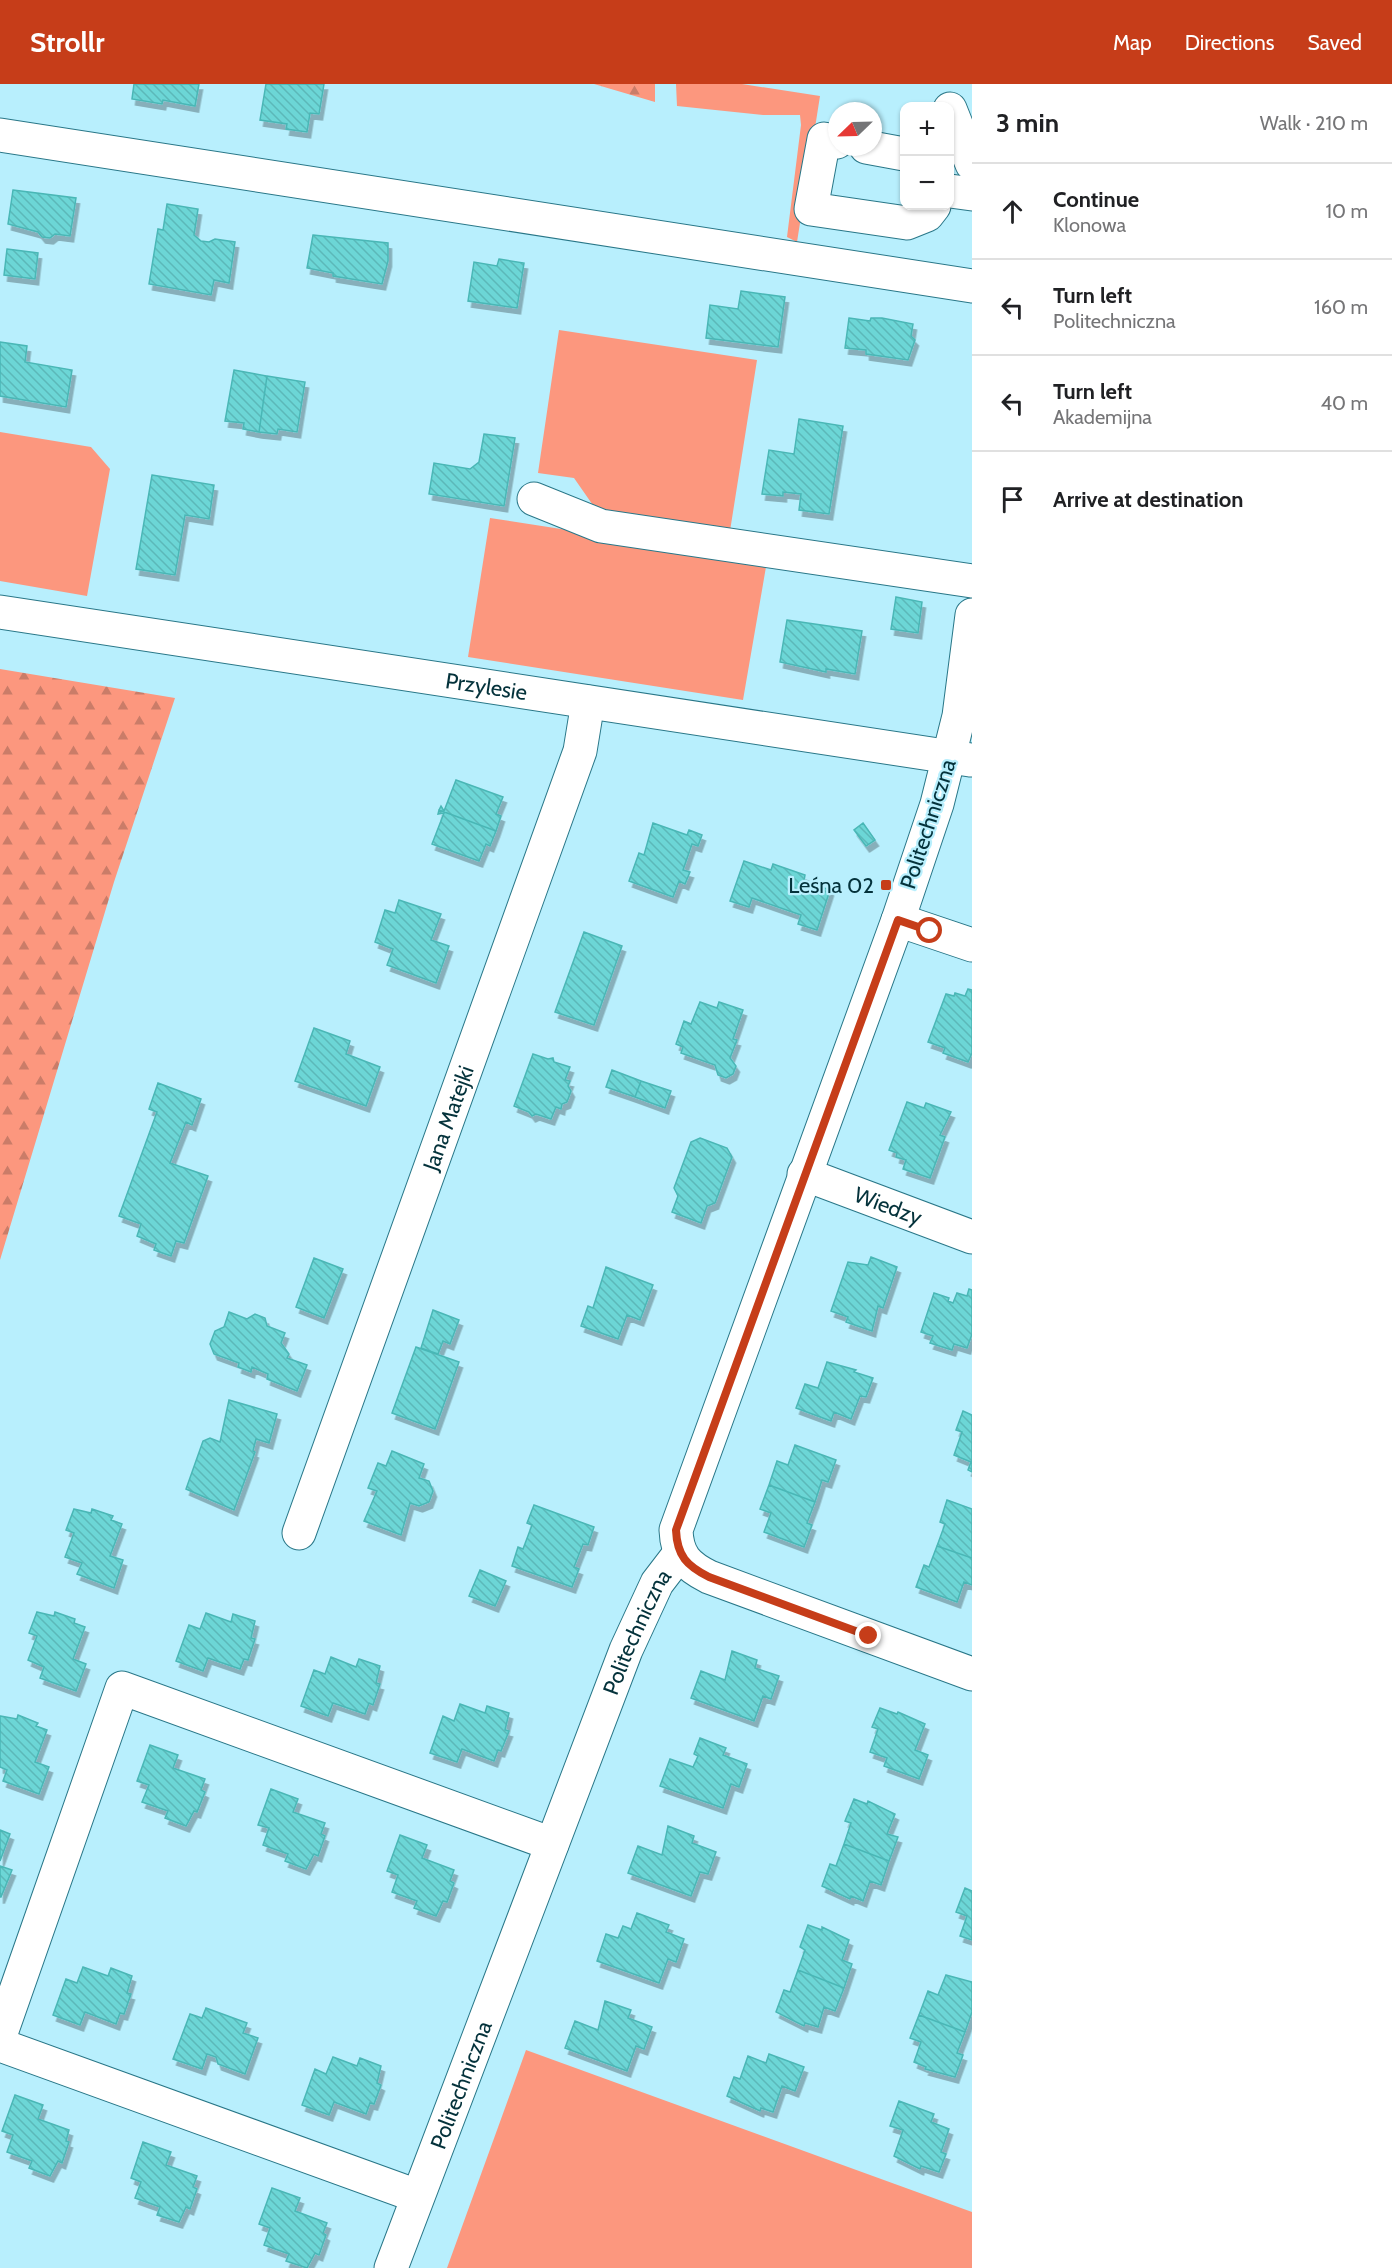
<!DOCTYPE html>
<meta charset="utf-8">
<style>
:root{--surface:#fff;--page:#f6f6f6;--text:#202124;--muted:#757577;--line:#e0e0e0;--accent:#c63d19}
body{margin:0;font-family:Cabin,sans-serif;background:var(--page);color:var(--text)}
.controls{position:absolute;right:18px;top:18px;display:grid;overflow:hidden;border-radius:12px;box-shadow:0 2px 4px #0004}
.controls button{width:54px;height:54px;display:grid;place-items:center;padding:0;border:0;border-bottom:2px solid var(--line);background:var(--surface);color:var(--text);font:30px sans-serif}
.compass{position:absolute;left:828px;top:18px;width:54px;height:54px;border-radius:50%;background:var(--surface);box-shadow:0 2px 4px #0004;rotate:247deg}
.stop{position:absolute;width:18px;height:18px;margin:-14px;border:4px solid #c63d19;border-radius:50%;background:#fff}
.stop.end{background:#c63d19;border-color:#fff;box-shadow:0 2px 6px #0008}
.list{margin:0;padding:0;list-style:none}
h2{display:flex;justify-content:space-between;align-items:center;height:78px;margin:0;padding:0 24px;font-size:26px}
h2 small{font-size:20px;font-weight:400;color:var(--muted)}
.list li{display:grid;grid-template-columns:39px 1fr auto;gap:18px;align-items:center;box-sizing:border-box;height:96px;padding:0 24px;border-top:2px solid var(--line)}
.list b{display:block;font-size:22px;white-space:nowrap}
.list p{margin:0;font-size:20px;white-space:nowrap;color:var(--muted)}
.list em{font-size:20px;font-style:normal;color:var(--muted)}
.icon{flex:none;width:33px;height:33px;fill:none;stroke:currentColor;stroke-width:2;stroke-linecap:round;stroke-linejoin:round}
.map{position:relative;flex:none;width:972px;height:2184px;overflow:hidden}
header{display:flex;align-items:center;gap:36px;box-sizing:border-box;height:84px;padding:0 30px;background:var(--accent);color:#fff}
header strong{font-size:28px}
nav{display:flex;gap:33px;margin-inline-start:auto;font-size:21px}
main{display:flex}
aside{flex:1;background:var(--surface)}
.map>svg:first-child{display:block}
</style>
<header>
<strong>Strollr</strong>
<nav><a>Map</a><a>Directions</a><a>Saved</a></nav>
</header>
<main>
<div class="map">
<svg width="972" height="2184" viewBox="0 0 972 2184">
<defs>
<pattern id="forest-firs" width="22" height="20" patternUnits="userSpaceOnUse" patternTransform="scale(1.5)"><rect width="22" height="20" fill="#fc977e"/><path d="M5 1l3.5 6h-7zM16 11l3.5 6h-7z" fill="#ca7c68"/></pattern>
<pattern id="building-back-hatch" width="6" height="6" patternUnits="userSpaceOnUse" patternTransform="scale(1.5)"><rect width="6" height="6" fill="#6cd6d6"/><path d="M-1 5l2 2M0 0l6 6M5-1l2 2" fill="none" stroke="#5cb8b9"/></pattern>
<filter id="shadow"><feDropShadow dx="3.5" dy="6" stdDeviation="0" flood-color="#0004"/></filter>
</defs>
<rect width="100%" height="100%" fill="#b8effd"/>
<path fill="#fc977e" d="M676 0H742L820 12 797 158 787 153 801 41 800 31H763L677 22Z
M559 246 757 276 730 447 597 427 574 394 538 389Z
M0 348 91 363 110 385 87 512 0 497Z
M490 434 767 477 743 616 468 573Z
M526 1966 972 2128V2184H447Z"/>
<path fill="url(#forest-firs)" d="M594 0H655V18Z
M0 585 175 614 114 798 0 1176Z"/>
<path fill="url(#building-back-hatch)" stroke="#4ab7b6" stroke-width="1.5" filter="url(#shadow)" d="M134 0H199L195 22 163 16 162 20 132 15Z
M266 0H324L319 30 310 29 307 48 286 45 287 40 260 36Z
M13 106 76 114 70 152 55 150 50 154 42 153 38 148 8 140Z
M167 120 198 125 194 151 201 157 209 158 215 155 235 158 229 199 214 196 211 211 149 200 158 145 163 146Z
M313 151 388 159V177L382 200 333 192V189L307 184Z
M7 165 38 169 35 195 4 191Z
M499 175 524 179 517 224 468 217 474 178 497 182Z
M741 207 785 213 778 263 706 254 710 221 738 225Z
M849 234 870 237 871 234H882L913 240 911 252 915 256 908 276 866 270V266L845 264Z
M0 258 27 262 25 278 72 286 66 323 0 312Z
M234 286 267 292 259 348 243 345 244 339 225 337Z
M267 292 305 298 297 348 278 345 277 350 259 348Z
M799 335 843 342 829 430 799 426 801 410 783 408V412L762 410 769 366 794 370Z
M484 350 515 354 504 422 429 410 434 379 470 385 479 378Z
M152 391 214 401 209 435 185 431 175 491 136 485Z
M896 513 922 518 918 549 891 545Z
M787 536 862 547 855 590 826 585V588L780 578Z
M456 696 503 713 496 730 501 732 496 747 439 726 441 722 444 727Z
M439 726 496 747 490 762 486 760 479 777 432 760 444 729 438 730Z
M653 739 687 751 689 746 702 751 698 762 692 760 683 786 690 788 685 800 679 797 673 813 629 797 639 769 644 771Z
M863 739 875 756 866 762 854 746Z
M744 777 771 786 773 780 805 791 804 797 830 806 817 846 798 840 801 831 752 814 749 823 730 817Z
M399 816 441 830 431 856 449 862 436 899 387 881 393 865 375 858 385 826 395 829Z
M584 848 622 862 594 941 555 928Z
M968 905 972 906V969L968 978 943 969 945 964 928 958 946 910 954 912 955 909 965 912Z
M700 918 717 924 719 918 743 926 733 955 737 956 730 974 736 982 733 990 726 994 718 991 715 981 681 969 683 963 676 960 684 937 691 940Z
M314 944 350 957 346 970 380 983 366 1022 295 997Z
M533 970 548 975 553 974 554 978 570 983 565 996 570 997 568 1002 571 1007 567 1018 562 1020 561 1025 556 1023 551 1035 536 1030 532 1032 529 1028 514 1022Z
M612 986 641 997 635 1013 606 1003Z
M641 997 671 1007 665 1024 635 1013Z
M158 999 201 1015 192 1041 186 1038 170 1079 208 1092 184 1159 176 1157 171 1172 154 1166 156 1160 137 1152 141 1140 119 1132 157 1028 149 1025Z
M907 1018 924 1024 926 1019 951 1028 940 1051 945 1053 930 1094 903 1085 906 1076 896 1073 897 1069 889 1066Z
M700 1054 727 1064 732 1073 715 1119 707 1122 701 1139 672 1128 678 1112 674 1104 691 1058Z
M871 1173 897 1183 883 1224 878 1222 872 1247 846 1238 848 1233 831 1227 848 1178 868 1181Z
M314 1174 343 1185 324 1234 296 1223Z
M606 1183 653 1201 640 1236 627 1231 618 1255 581 1242 588 1222 593 1224Z
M969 1205 972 1206V1250L967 1264 954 1260 952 1266 930 1259 933 1252 921 1248 934 1209 949 1214 948 1217 953 1219 957 1209 967 1212Z
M433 1226 459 1236 450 1260 443 1257 438 1270 421 1264Z
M229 1228 247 1235 255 1230 265 1234 267 1242 285 1249 281 1259 289 1270 287 1274 307 1281 297 1307 267 1295 268 1290 252 1283 251 1288 238 1283 239 1279 214 1270 210 1260 215 1247 224 1243Z
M416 1263 459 1278 435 1345 392 1329Z
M827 1278 856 1286 854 1288 873 1294 866 1313 860 1312 851 1335 834 1328 831 1337 796 1324 805 1300 818 1304Z
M229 1316 277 1330 269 1359 256 1355 253 1367 255 1368 234 1426 186 1405 203 1357 210 1354 220 1358Z
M963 1327 972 1331V1388L968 1386 971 1378 954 1371 962 1348 956 1346Z
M795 1361 836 1376 828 1398 822 1396 815 1418 769 1401 777 1377 788 1381Z
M392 1367 424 1380 419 1394 429 1397 433 1407 429 1418 419 1422 410 1419 401 1451 364 1437 377 1407 368 1404 378 1379 386 1382Z
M769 1401 815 1418 807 1439 812 1441 804 1463 764 1448 771 1429 760 1425Z
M947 1416 972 1425V1474L937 1462 945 1440 940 1438Z
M534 1421 594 1443 588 1461 583 1460 574 1483 579 1485 572 1503 512 1482 518 1463 523 1465 532 1441 527 1439Z
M74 1425 91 1429 92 1425 113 1432 111 1436 122 1440 110 1472 123 1476 114 1504 77 1490 82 1479 65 1473 74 1449 66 1446Z
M937 1462 972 1474V1501L964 1498 957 1518 916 1503 924 1481 929 1483Z
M480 1486 506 1497 495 1522 469 1512Z
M37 1528 54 1532 55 1528 75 1535 74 1539 85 1543 73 1575 86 1580 76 1607 40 1594 44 1583 28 1576 37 1552 29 1549Z
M206 1529 231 1538 233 1530 255 1537 251 1554 255 1555 248 1576 244 1575 240 1585 208 1574 203 1587 176 1577 189 1541 200 1545Z
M732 1567 757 1576 755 1584 779 1592 771 1615 763 1612 754 1637 691 1614 701 1587 725 1596Z
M331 1573 356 1583 359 1575 380 1582 376 1599 380 1600 373 1621 369 1619 365 1630 333 1619 328 1632 301 1622 314 1586 325 1590Z
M460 1620 485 1629 487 1622 509 1629 505 1646 509 1647 501 1667 498 1666 494 1677 462 1665 457 1678 430 1669 443 1632 454 1637Z
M880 1624 897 1630 898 1628 925 1640 915 1666 928 1671 919 1695 884 1682 887 1674 870 1668 878 1645 872 1643Z
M18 1631 38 1639 36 1642 47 1646 35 1678 49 1683 39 1710 3 1697 7 1686 0 1683V1632L17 1635Z
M700 1654 726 1664 723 1671 747 1680 739 1703 731 1700 723 1724 660 1702 670 1675 693 1683 698 1672 694 1670Z
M150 1661 178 1671 173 1684 205 1695 201 1706 205 1708 197 1728 194 1727 186 1742 165 1734 168 1727 142 1718 149 1701 137 1697Z
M271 1705 298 1715 293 1728 325 1739 321 1750 325 1752 318 1772 314 1770 306 1785 285 1777 288 1770 263 1761 269 1744 258 1741Z
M854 1715 867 1720 868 1717 895 1730 887 1750 898 1753 889 1777 844 1760 851 1739 845 1737Z
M668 1742 694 1752 692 1759 716 1768 708 1790 700 1788 691 1812 628 1789 638 1762 662 1771Z
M0 1746 10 1750 0 1777Z
M400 1751 427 1761 422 1774 454 1786 450 1797 454 1799 447 1818 443 1817 436 1832 414 1824 417 1817 392 1808 398 1791 387 1787Z
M844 1760 889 1777 881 1801 870 1797 863 1817 851 1812 850 1815 822 1802 830 1780 836 1782Z
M0 1782 12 1786 1 1813H0Z
M965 1804 972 1807V1856L960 1852 967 1832 956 1828Z
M637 1829 669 1841 666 1848 684 1855 676 1878 668 1875 659 1899 597 1877 606 1850 618 1854 623 1842 631 1845Z
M808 1841 822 1846V1843L849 1856 842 1876 852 1880 844 1904 798 1886 805 1866 800 1863Z
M83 1883 108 1892 111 1884 132 1892 127 1909 131 1910 124 1930 120 1929 116 1940 85 1928 80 1941 53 1931 66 1895 77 1899Z
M798 1886 844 1904 835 1927 824 1923 818 1943 805 1939 804 1942 776 1928 784 1906 790 1908Z
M946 1891 972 1898V1928L965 1948 919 1931 928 1907 938 1911Z
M605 1917 631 1926 628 1934 652 1943 644 1965 636 1962 627 1987 565 1964 575 1937 598 1946Z
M206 1924 247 1939 243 1949 258 1954 245 1990 218 1980 216 1973 207 1970 202 1985 173 1975 190 1930 202 1934Z
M919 1931 965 1948 957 1969 963 1971 955 1993 925 1985 926 1983 914 1978 921 1958 910 1954Z
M769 1970 804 1983 795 2007 782 2002 773 2028 761 2024 760 2027 727 2012 734 1993 740 1995 748 1972 766 1979Z
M333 1973 357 1982 360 1974 381 1982 377 1999 381 2001 374 2020 370 2019 366 2030 334 2018 329 2031 302 2021 315 1985 326 1990Z
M15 2011 43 2021 38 2035 69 2046 66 2057 69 2058 62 2079 58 2077 50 2092 29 2084 32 2077 7 2068 13 2051 2 2047Z
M899 2017 934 2030 931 2038 949 2045 941 2068 946 2070 939 2088 921 2082 920 2085 894 2072 903 2046 890 2042Z
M143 2058 171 2068 166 2081 197 2092 193 2103 197 2105 190 2125 186 2123 179 2138 157 2131 160 2123 135 2114 141 2098 131 2094Z
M272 2104 300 2114 295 2127 327 2139 323 2149 326 2151 319 2171 315 2169 307 2184 286 2177 289 2170 264 2161 270 2144 259 2140Z"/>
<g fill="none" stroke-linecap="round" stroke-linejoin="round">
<defs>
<g id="minor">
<path d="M950 25 972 80"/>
<path d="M0 51 972 202"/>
<path d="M837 58 824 55 811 125 907 139 927 131 934 122"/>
<path d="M866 63 904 70"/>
<path d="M950 107 972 110"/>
<path d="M534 415 601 442 972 497"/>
<path id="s1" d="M0 528 970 676"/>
<path d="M972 531 959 632 937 720 898 836 676 1446C677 1472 687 1482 709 1493L972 1590"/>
<path d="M898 836 972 861"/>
<path id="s2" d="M804 1090 972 1153"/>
<path id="s3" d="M299 1449 580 667 588 618"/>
<path d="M0 1952 122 1604 552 1760"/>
<path d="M0 1961 417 2112"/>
<path id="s4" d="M391 2184 626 1566 657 1499 680 1469"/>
</g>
</defs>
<use href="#minor" stroke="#297788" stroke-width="35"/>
<use href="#minor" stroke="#fff" stroke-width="33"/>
</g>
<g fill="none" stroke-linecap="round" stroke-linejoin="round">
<path stroke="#c63d19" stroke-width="8" d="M869 1552 709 1493C687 1482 677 1472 676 1446L898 836 930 847"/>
</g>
<rect fill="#c63d19" stroke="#b8effd" stroke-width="2" x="880" y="795" width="12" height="12" rx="3"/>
<g text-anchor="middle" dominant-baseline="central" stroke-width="4.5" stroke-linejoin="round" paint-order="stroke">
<g font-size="22" fill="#04323b" stroke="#b8effd">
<text stroke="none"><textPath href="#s1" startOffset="492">Przylesie</textPath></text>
<text transform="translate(928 740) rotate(-72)">Politechniczna</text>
<text stroke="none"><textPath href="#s3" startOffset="441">Jana Matejki</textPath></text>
<text stroke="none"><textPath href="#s2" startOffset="90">Wiedzy</textPath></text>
<text stroke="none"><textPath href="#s4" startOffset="682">Politechniczna</textPath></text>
<text stroke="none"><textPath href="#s4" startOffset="196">Politechniczna</textPath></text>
</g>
<g font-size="22" fill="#04323b" stroke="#b8effd" text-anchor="end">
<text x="874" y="801">Leśna 02</text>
</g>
</g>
</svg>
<div class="controls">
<button>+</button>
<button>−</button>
</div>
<svg class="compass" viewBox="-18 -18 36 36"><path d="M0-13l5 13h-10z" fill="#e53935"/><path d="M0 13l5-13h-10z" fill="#757577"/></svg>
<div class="stop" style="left:930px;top:847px"></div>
<div class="stop end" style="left:869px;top:1552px"></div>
</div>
<aside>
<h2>3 min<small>Walk · 210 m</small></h2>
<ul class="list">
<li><svg class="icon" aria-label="ahead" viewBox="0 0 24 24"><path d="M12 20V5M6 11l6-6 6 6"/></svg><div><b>Continue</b><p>Klonowa</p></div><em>10 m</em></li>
<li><svg class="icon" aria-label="left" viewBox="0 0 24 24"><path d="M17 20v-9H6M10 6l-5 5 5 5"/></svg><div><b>Turn left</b><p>Politechniczna</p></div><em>160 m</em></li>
<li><svg class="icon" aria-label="left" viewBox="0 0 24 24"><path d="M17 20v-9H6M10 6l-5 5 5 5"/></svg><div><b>Turn left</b><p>Akademijna</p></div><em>40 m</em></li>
<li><svg class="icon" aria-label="arrive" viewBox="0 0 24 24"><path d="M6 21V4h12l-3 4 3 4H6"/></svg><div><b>Arrive at destination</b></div></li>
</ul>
</aside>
</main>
